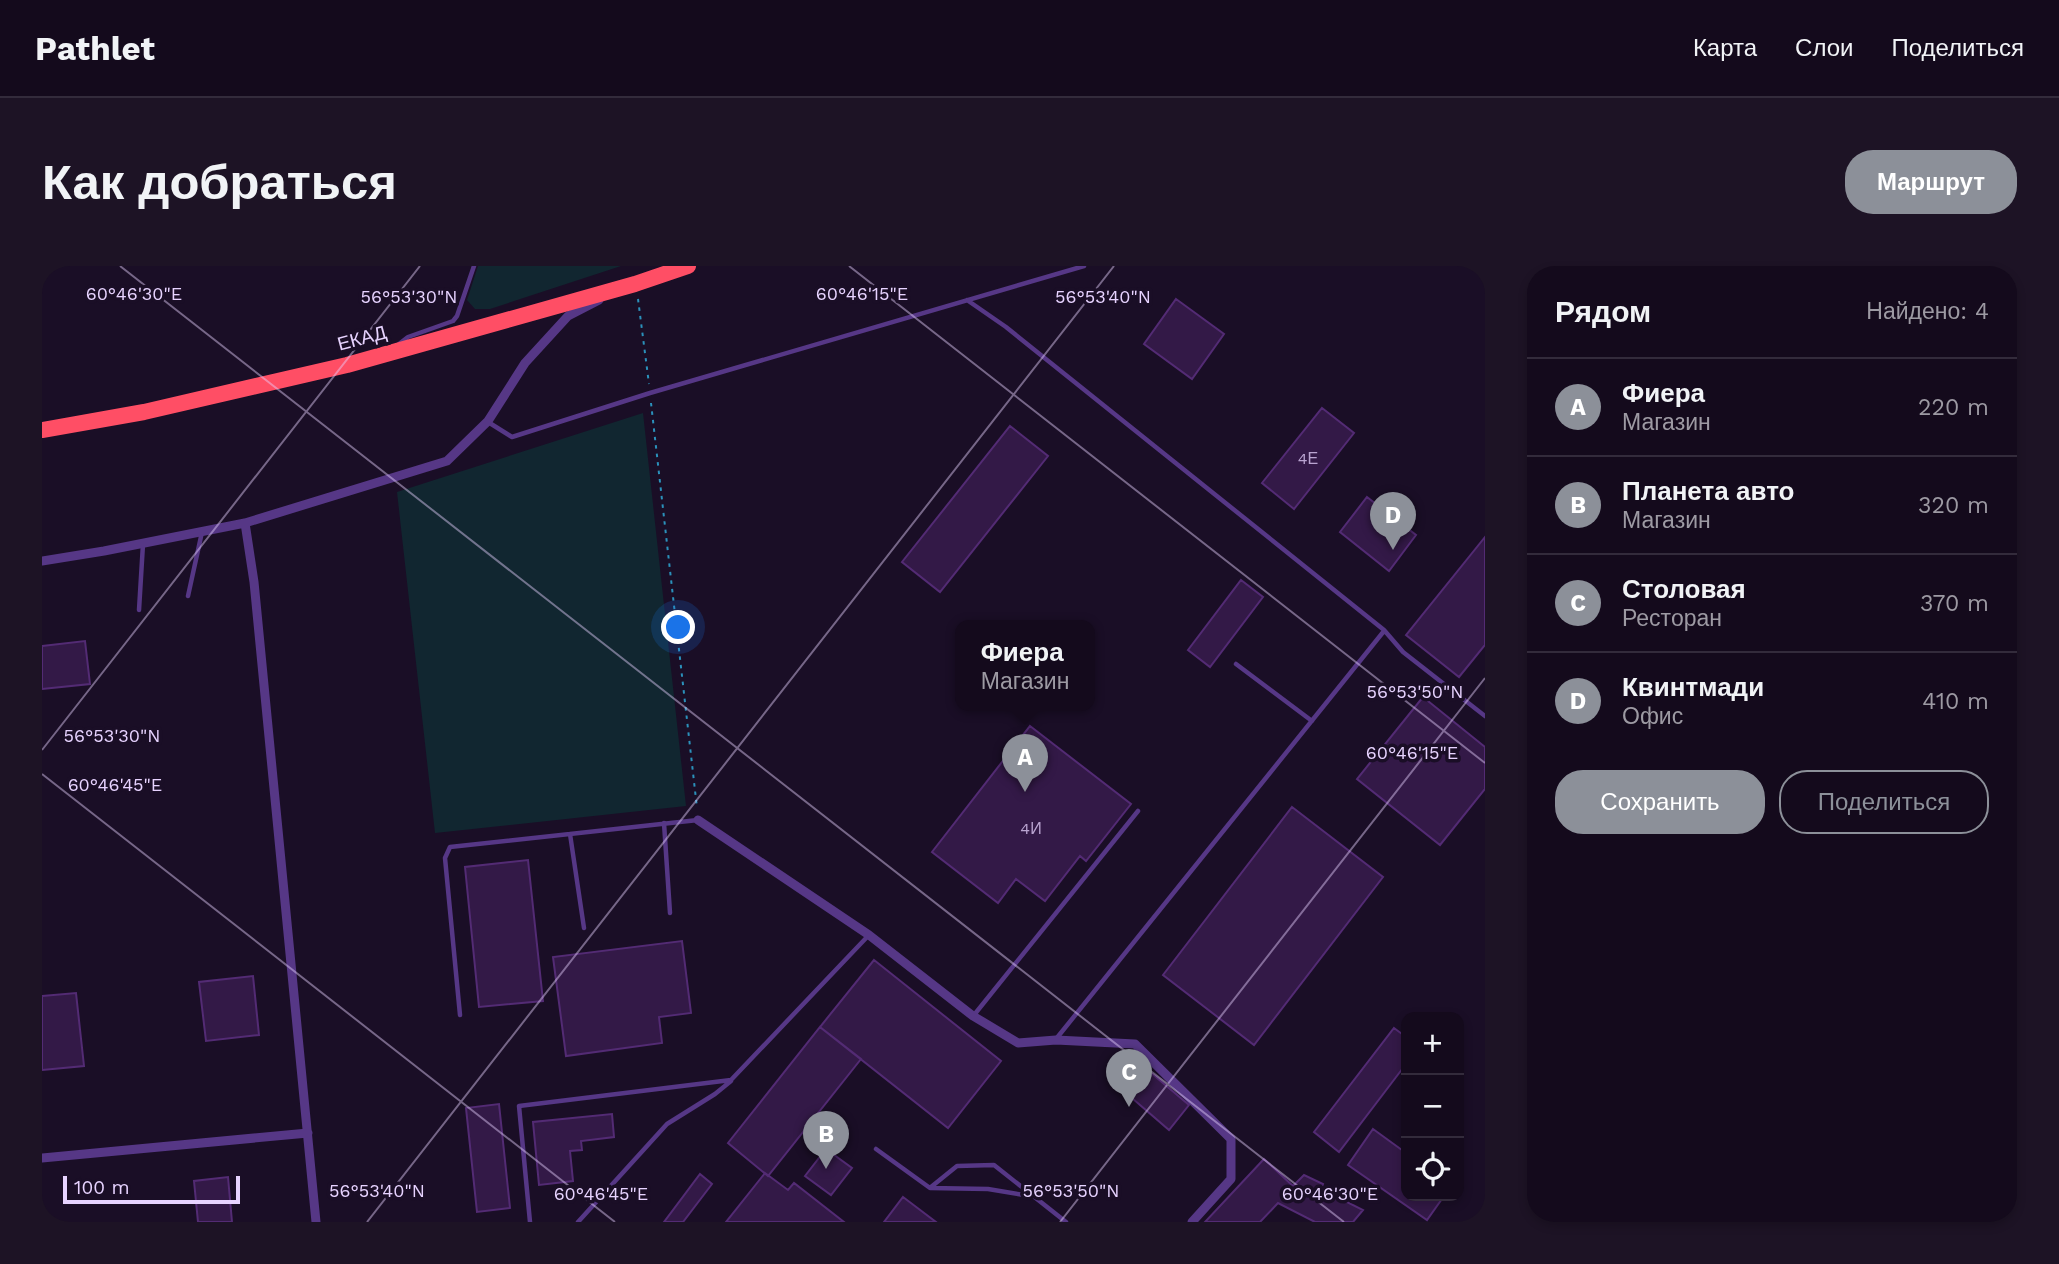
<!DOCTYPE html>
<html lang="ru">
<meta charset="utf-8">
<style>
:root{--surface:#140a1c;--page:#1d1325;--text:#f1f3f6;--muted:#9d9aa3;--line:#332b3b;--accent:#8c9099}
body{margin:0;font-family:"Work Sans",sans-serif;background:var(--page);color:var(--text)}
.controls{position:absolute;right:21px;bottom:21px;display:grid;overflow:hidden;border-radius:14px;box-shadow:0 4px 10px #0003}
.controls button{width:63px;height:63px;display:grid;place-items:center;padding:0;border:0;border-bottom:2px solid var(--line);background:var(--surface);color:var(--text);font:35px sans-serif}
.scale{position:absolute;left:21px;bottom:18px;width:177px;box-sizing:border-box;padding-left:7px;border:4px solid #e7d3ff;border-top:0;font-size:19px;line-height:24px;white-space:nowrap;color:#e7d3ff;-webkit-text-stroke:5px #1a0e26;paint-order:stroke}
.you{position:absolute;left:637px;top:362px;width:24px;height:24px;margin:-18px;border:5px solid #fff;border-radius:50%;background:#1a73e8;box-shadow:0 0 0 10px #1a73e833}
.badge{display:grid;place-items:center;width:46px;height:46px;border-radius:50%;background:var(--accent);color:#fff;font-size:23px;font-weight:700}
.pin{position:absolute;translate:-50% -58px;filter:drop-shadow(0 2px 4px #0008)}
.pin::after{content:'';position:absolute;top:37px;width:24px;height:21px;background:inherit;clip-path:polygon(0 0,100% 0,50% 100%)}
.popup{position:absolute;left:913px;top:354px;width:140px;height:91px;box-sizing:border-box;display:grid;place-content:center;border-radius:14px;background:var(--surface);filter:drop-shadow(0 2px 5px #0005);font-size:23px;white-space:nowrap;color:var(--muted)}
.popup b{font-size:26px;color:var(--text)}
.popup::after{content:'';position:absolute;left:50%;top:100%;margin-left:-14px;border:14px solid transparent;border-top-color:var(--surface)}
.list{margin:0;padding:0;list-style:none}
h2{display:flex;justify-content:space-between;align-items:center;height:91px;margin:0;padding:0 28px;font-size:30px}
h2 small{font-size:23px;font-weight:400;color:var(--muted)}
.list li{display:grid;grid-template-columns:46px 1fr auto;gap:21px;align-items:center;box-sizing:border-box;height:98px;padding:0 28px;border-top:2px solid var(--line)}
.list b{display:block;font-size:26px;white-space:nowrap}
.list p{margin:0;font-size:23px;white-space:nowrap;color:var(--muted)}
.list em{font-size:23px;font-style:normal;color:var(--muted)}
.actions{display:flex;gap:14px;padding:21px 28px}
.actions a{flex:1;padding:16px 0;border:2px solid var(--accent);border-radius:28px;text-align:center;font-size:24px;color:var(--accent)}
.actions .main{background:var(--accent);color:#fff}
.icon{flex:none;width:38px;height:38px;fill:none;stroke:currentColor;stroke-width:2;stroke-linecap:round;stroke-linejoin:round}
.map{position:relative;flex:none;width:1443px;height:956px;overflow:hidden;border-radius:28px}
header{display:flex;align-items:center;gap:42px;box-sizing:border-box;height:98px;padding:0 35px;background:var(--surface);border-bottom:2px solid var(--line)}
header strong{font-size:33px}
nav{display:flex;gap:38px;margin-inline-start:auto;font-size:24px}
.intro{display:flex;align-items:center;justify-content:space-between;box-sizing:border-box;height:168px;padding:0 42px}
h1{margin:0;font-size:49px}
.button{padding:18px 32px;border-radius:28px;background:var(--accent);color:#fff;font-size:24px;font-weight:700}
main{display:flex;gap:42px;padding:0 42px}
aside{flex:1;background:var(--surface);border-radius:28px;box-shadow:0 4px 10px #0003}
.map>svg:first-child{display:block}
</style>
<header>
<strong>Pathlet</strong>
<nav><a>Карта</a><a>Слои</a><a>Поделиться</a></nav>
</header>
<div class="intro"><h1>Как добраться</h1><a class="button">Маршрут</a></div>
<main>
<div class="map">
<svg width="1443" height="956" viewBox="0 0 1443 956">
<rect width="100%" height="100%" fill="#1a0e26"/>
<path fill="#112630" d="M436 0H579L448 43H433L425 34Z
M601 147 644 540 393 567 355 226Z"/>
<path fill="#331947" stroke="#532b74" stroke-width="2" d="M1134 33 1182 68 1150 113 1102 78Z
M1280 142 1312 167 1252 243 1220 217Z
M968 160 1006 190 898 326 860 296Z
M1325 231 1374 269 1347 305 1298 266Z
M1443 271V379L1417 411 1364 369Z
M1199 314 1221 331 1168 401 1146 384Z
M43 375 48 418 0 423V380Z
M1381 431 1443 481V523L1398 579 1315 513Z
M988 460 1089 538 1044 595 1038 590 1003 635 974 613 956 637 890 586Z
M1250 541 1341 611 1212 779 1121 709Z
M486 594 501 735 437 741 423 601Z
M640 675 649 747 617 751 620 777 524 790 511 691Z
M832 694 959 795 906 862 778 761Z
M211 710 217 769 164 775 157 716Z
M34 727 42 800 0 804V730Z
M778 761 819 793 726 910 686 877Z
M1352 762 1364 771V798L1297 886 1272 866Z
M1089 790 1147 839 1127 864 1069 814Z
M457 838 468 942 435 946 424 842Z
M570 848 572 871 539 875 540 884 528 885 531 915 497 919 491 856Z
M1331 863 1364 887V930H1402L1385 954 1306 899Z
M784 883 810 902 789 929 763 910Z
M1222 893 1251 920 1262 909 1281 918 1279 923 1321 944 1311 956H1273L1236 937 1218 956H1163Z
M723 907 746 924 752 917 802 956H684Z
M658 908 670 918 641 956H622Z
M186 911 190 956H156L152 915Z
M861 931 894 956H842Z"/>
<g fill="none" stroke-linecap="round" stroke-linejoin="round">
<path stroke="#2b91bb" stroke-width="2" stroke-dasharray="3.5 5" stroke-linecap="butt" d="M596 33 607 118
M609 137 655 542"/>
<path stroke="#563786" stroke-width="4.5" d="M925 34 964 61 1342 364 1361 386 1443 450
M357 78 366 71 411 55 415 50 432 0
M446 156 470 171 608 127 1042 0
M146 330 160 266
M97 344 101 278
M1194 398 1270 455
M622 557 628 647
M528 568 542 662
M418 749 403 592 408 581 656 554
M932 749 1096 545
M1014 773 1342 365
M834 883 888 922 946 923 994 931
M889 921 915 900 952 899 1024 956
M488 956 477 840 689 814 826 670
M536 956 625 858 673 828 689 815"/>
<path stroke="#563786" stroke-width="9" d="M203 257 212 316 274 956
M0 295 62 285 203 257 405 195 446 155 483 97 526 50 557 34
M656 554 827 669 931 750 976 777 1014 774 1093 778 1189 873V913L1150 956
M0 892 266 867"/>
<path stroke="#ff4e65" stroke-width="16" d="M0 164 102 146 305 99 593 18 646 0"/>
</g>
<path fill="none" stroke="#e7d3ff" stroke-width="2" stroke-opacity="0.45" d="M78 0 1302 956M807 0 1443 497M0 484 378 0M0 508 573 956M325 956 1072 0M1018 956 1443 412"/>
<g text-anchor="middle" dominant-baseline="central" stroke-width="7" stroke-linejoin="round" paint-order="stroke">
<g font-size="16" fill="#baa4d1">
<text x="1266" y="192">4Е</text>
<text x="989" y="562">4И</text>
</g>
<g font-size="19" fill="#e7d3ff" stroke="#1a0e26">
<text transform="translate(320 72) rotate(-15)">ЕКАД</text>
</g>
</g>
<g font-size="18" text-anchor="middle" fill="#e7d3ff" stroke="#1a0e26" stroke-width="7" stroke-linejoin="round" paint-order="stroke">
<text x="92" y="34">60°46'30"E</text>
<text x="820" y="34">60°46'15"E</text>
<text x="367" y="37">56°53'30"N</text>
<text x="1061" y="37">56°53'40"N</text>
<text x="1373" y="432">56°53'50"N</text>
<text x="70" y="476">56°53'30"N</text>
<text x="1370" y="493">60°46'15"E</text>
<text x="73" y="525">60°46'45"E</text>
<text x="335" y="931">56°53'40"N</text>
<text x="1029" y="931">56°53'50"N</text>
<text x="559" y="934">60°46'45"E</text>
<text x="1288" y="934">60°46'30"E</text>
</g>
</svg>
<div class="controls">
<button>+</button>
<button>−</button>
<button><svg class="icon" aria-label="locate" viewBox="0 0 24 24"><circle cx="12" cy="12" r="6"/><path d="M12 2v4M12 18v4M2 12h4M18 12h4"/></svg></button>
</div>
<div class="scale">100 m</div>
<div class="you"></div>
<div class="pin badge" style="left:983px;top:526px">A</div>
<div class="popup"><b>Фиера</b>Магазин</div>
<div class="pin badge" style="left:784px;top:903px">B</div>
<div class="pin badge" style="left:1087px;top:841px">C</div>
<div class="pin badge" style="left:1351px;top:284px">D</div>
</div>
<aside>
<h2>Рядом<small>Найдено: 4</small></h2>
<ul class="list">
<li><span class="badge">A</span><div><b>Фиера</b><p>Магазин</p></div><em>220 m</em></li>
<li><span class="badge">B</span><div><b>Планета авто</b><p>Магазин</p></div><em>320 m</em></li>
<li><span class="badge">C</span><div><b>Столовая</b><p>Ресторан</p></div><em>370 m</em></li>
<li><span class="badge">D</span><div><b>Квинтмади</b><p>Офис</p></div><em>410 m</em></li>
</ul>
<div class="actions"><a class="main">Сохранить</a><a>Поделиться</a></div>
</aside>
</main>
